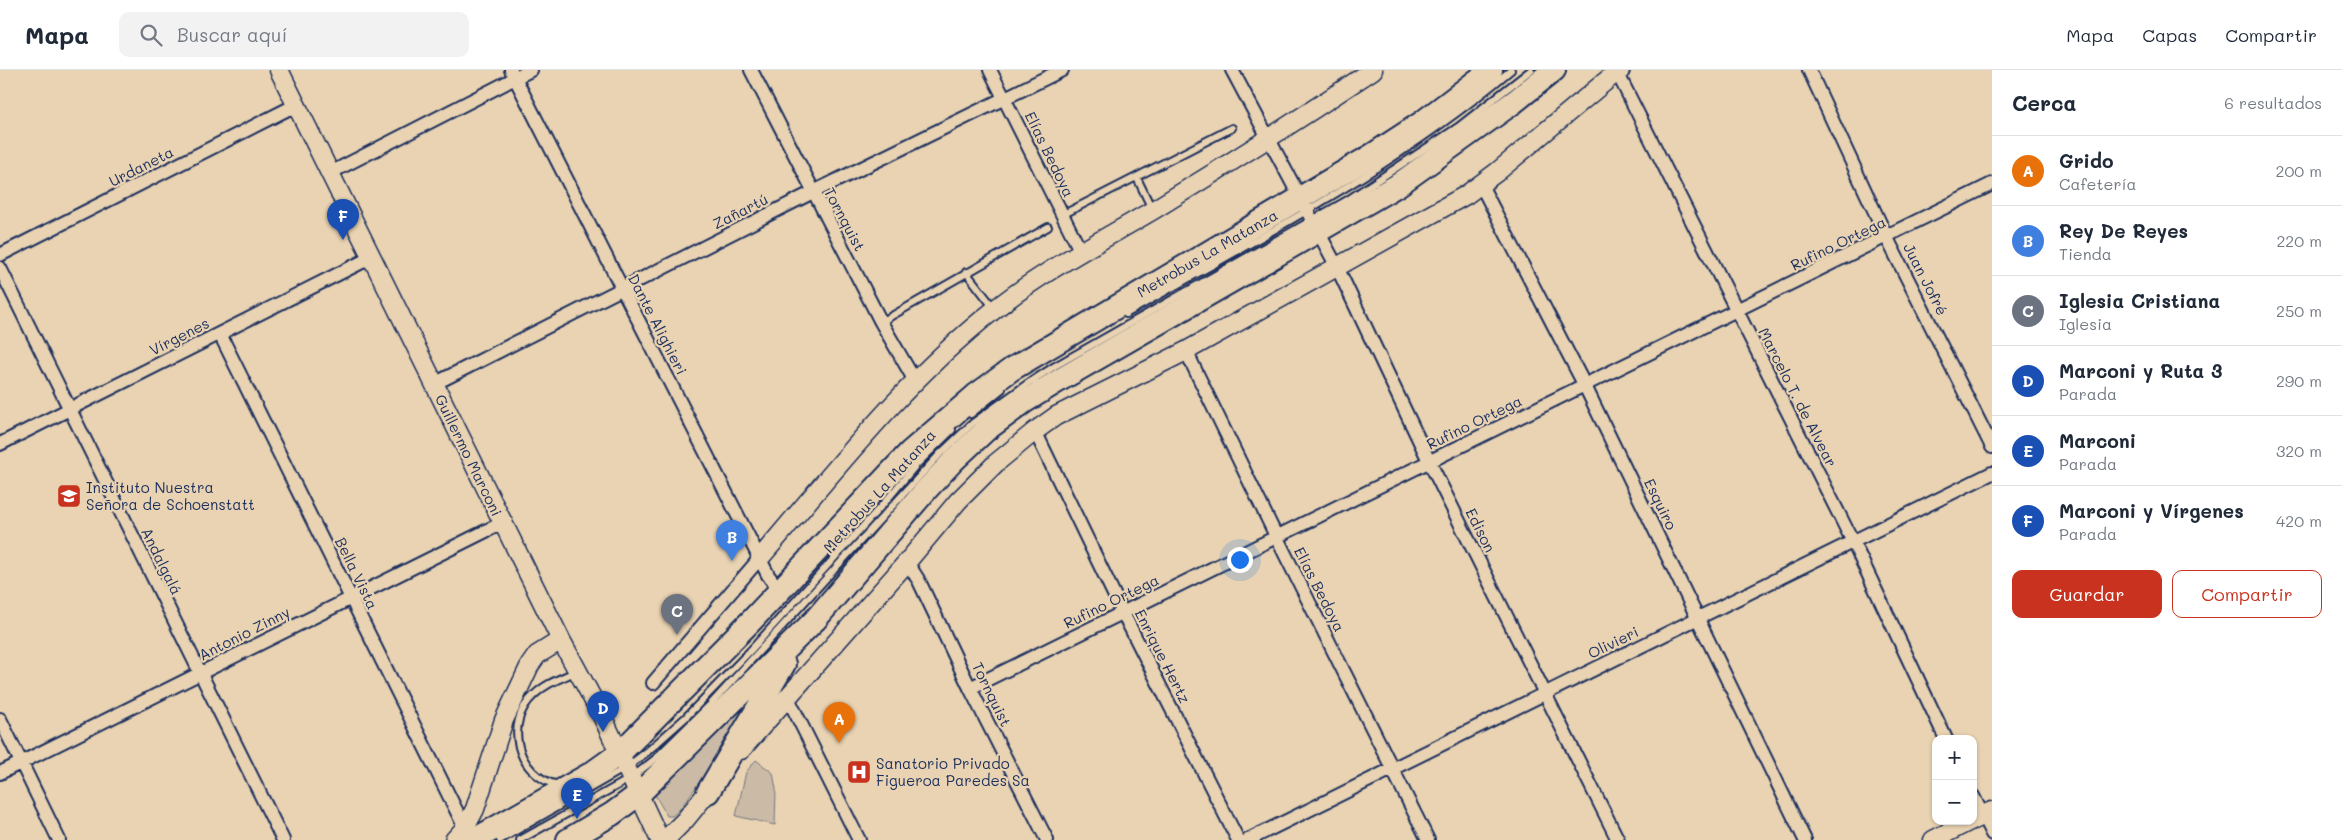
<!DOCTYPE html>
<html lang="es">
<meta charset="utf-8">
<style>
:root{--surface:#fff;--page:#f2f2f3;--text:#1f2937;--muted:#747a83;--line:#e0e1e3;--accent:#c8321e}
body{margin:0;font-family:Mali,sans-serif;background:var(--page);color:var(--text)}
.controls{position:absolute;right:15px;bottom:15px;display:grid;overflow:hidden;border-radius:10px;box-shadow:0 1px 4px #0004}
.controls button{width:45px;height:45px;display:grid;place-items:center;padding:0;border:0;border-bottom:1px solid var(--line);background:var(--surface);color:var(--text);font:25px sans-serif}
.you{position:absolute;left:1239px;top:489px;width:18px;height:18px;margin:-12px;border:4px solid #fff;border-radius:50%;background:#1a73e8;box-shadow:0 0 0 8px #1a73e833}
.badge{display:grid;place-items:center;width:32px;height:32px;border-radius:50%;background:var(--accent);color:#fff;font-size:16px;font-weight:700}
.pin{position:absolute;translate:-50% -41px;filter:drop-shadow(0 1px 2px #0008)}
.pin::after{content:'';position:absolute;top:26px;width:18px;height:15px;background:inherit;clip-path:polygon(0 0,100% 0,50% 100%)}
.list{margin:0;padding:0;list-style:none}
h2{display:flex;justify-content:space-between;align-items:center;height:65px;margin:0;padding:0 20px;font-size:21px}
h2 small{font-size:16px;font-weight:400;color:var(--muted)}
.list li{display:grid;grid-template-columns:32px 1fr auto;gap:15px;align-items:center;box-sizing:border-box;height:70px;padding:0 20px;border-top:1px solid var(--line)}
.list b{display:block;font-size:19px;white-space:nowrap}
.list p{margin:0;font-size:16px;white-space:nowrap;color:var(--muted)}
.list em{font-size:16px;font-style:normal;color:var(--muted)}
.actions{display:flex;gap:10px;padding:15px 20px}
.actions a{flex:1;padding:11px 0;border:1px solid var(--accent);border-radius:10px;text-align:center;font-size:18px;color:var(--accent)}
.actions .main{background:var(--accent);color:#fff}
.icon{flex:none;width:28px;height:28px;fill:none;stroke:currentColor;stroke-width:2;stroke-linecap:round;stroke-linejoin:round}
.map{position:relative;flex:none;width:1992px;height:770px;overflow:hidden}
header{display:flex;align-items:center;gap:30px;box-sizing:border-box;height:70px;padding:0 25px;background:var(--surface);border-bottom:1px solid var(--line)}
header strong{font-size:24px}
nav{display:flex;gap:28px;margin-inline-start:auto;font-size:18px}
.search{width:350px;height:45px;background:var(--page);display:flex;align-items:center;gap:12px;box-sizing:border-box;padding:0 18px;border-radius:10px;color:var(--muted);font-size:19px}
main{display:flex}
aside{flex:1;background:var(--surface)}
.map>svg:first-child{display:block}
</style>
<header>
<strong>Mapa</strong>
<div class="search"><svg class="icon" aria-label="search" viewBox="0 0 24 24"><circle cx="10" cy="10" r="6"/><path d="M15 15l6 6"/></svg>Buscar aquí</div>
<nav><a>Mapa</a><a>Capas</a><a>Compartir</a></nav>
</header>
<main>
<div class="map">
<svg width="1992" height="770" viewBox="0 0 1992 770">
<rect width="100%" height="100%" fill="#e9d3b2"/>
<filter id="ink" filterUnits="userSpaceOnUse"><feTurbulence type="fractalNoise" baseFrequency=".02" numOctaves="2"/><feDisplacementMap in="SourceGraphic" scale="10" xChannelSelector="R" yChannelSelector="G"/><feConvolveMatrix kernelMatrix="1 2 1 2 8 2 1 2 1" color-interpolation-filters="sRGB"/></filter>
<g filter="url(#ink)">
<path fill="#cbbba6" stroke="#737582" d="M758 620 718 686 680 739 672 746H667L654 723Z
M756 690 773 703 776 719 775 755 736 746 746 702Z"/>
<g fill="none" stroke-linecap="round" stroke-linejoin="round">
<defs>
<path id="lane" d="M1137 108 1152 139
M1062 145 1232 58
M966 202 994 238
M1126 244C1258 168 1394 99 1511 0
M881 252 1048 157
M971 344 1002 319
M558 715C517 706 503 653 534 625 546 613 562 608 577 601
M500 770 627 697 648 681 685 648 750 581 885 432 916 395 952 360
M520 770 631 708 655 689 709 636 940 384 973 353 1027 314 1055 296 1349 129 1458 57 1531 0"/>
<path id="street" d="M511 0 768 505 779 520
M751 0 881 252 915 311
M990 0 1081 182
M1232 0 1337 197 1429 391 1618 770
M1809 0 1887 168 1992 377
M1617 2 1853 472 1946 669
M330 103 531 0
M1481 115 1585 316 1805 770
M0 185 296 35
M0 198 283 770
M220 264 465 758
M1186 281 1277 468 1428 770
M434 314 813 122 1062 0
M1035 361 1123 543 1238 770
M0 374 372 187
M907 492 919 511 970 618 1047 770
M653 613 760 488
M970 618 1992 114
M788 628 859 770
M0 649 59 770
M0 703 502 453
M1973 726 1992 764
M1248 770 1992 403"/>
<path id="secondary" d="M279 0 561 570 603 648 660 770
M760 488C834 402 904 311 994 240 1043 201 1101 171 1155 139 1229 94 1301 48 1373 0
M741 680 907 492 958 431 996 393 1035 361 1056 346 1186 281 1466 125 1497 102 1619 0
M1973 750 1992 741
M454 770 465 758 475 739 504 650 530 595 537 585 561 570
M665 770 685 750 716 712
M1933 770 1970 751"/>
<path id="highway" d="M1617 2 1618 0
M708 722 784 594
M474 770 592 703 620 683 752 550 910 382 976 325 1012 299 1371 86 1420 54 1491 0
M568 770 612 744 639 724 815 550 926 420 954 390 986 360 1024 332 1063 308 1398 115 1514 32 1554 0"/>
</defs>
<use href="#lane" stroke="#1b2f5e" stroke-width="10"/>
<use href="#street" stroke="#1b2f5e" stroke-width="16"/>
<use href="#secondary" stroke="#1b2f5e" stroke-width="21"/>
<use href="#highway" stroke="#1b2f5e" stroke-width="26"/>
<use href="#lane" stroke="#e9d3b2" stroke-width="6"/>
<use href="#street" stroke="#e9d3b2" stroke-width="12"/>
<use href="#secondary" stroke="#e9d3b2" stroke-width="18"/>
<use href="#highway" stroke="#e9d3b2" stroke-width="22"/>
</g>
</g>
<defs>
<symbol id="school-square" viewBox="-11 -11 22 22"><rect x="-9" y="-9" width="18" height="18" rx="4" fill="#c8321e" stroke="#e9d3b2"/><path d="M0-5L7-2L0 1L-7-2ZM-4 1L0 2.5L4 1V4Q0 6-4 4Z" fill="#fff"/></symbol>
<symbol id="hospital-square" viewBox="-11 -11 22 22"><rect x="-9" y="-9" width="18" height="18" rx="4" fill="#c8321e" stroke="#e9d3b2"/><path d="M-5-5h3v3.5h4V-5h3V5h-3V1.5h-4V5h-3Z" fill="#fff"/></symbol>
</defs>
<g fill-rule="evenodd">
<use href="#school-square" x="55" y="412" width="28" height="28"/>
<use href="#hospital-square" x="845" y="688" width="28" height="28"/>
</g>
<g text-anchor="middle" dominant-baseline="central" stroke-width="4.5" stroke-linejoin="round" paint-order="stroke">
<g font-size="15" fill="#1b2f5e" stroke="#e9d3b2">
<text transform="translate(1050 84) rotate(64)">Elías Bedoya</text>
<text transform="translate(141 96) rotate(-27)">Urdaneta</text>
<text transform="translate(740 141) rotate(-27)">Zañartú</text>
<text transform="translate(845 149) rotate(62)">Tornquist</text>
<text transform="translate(1838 173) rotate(-26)">Rufino Ortega</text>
<text transform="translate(1207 183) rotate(-30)">Metrobus La Matanza</text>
<text transform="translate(1926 209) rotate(63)">Juan Jofré</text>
<text transform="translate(658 254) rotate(63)">Dante Alighieri</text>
<text transform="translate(179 266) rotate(-27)">Vírgenes</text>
<text transform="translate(1798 327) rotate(63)">Marcelo T. de Alvear</text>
<text transform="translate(1474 352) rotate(-26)">Rufino Ortega</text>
<text transform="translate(469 385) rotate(64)">Guillermo Marconi</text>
<text transform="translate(879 421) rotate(-48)">Metrobus La Matanza</text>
<text transform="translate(1661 434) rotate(64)">Esquiro</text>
<text transform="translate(1481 460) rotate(63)">Edison</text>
<text transform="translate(162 491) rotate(64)">Andalgalá</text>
<text transform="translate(357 503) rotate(64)">Bella Vista</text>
<text transform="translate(1320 519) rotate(63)">Elías Bedoya</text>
<text transform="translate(1111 531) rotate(-26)">Rufino Ortega</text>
<text transform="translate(244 563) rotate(-27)">Antonio Zinny</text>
<text transform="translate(1613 572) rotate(-26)">Olivieri</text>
<text transform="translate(1163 586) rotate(63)">Enrique Hertz</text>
<text transform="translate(992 624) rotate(64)">Tornquist</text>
</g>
<g font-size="15" fill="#1b2f5e" stroke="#e9d3b2" text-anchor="start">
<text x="86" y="417">Instituto Nuestra<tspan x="86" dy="17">Señora de Schoenstatt</tspan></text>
<text x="876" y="693">Sanatorio Privado<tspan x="876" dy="17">Figueroa Paredes Sa</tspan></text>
</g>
</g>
</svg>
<div class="controls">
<button>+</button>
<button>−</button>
</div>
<div class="you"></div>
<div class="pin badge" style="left:839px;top:673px;background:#e8710a">A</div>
<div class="pin badge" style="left:732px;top:491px;background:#3f7fe0">B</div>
<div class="pin badge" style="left:677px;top:565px;background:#6b7280">C</div>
<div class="pin badge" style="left:603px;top:662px;background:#1a4fb4">D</div>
<div class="pin badge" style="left:577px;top:749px;background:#1a4fb4">E</div>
<div class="pin badge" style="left:343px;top:170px;background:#1a4fb4">F</div>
</div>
<aside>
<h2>Cerca<small>6 resultados</small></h2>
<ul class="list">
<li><span class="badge" style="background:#e8710a">A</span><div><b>Grido</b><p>Cafetería</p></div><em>200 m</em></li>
<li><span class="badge" style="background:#3f7fe0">B</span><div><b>Rey De Reyes</b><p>Tienda</p></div><em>220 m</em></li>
<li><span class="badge" style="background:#6b7280">C</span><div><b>Iglesia Cristiana</b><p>Iglesia</p></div><em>250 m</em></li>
<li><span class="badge" style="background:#1a4fb4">D</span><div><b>Marconi y Ruta 3</b><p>Parada</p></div><em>290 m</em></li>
<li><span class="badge" style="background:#1a4fb4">E</span><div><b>Marconi</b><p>Parada</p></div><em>320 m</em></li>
<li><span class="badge" style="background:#1a4fb4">F</span><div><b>Marconi y Vírgenes</b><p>Parada</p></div><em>420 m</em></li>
</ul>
<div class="actions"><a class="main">Guardar</a><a>Compartir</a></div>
</aside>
</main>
